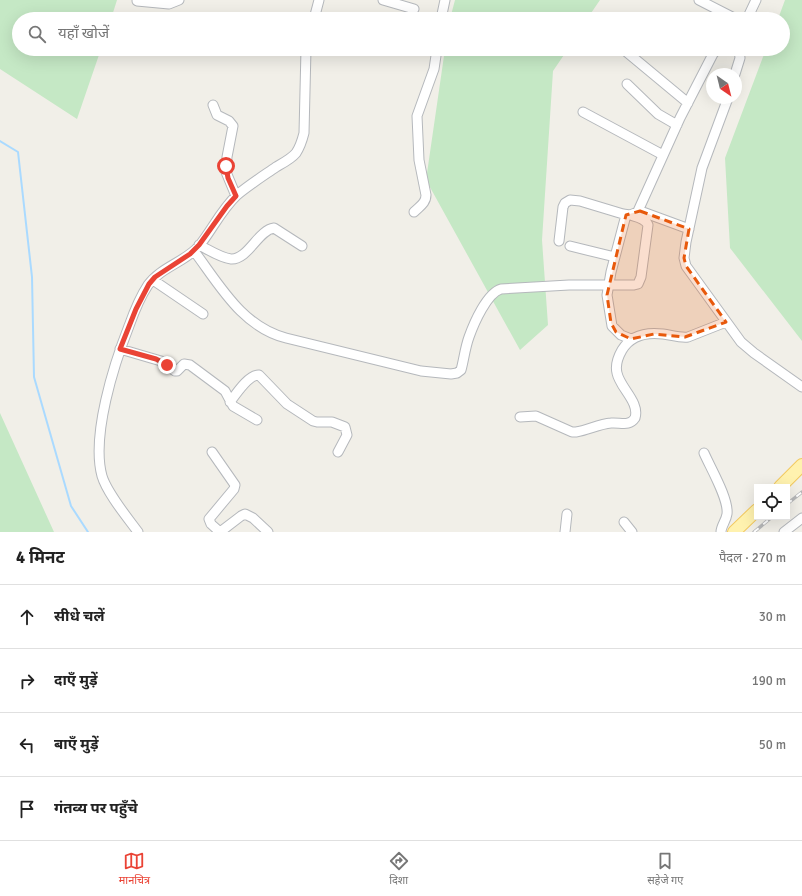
<!DOCTYPE html>
<html lang="hi">
<meta charset="utf-8">
<style>
:root{--surface:#fff;--page:#f6f6f6;--text:#222;--muted:#767676;--line:#e0e0e0;--accent:#ea4335}
body{margin:0;font-family:Signika,"Noto Sans Devanagari",sans-serif;background:var(--page);color:var(--text)}
.controls{position:absolute;right:12px;bottom:12px;display:grid;overflow:hidden;border-radius:0px;box-shadow:0 4px 16px #0002}
.controls button{width:36px;height:36px;display:grid;place-items:center;padding:0;border:0;border-bottom:1px solid var(--line);background:var(--surface);color:var(--text);font:20px sans-serif}
.compass{position:absolute;left:706px;top:68px;width:36px;height:36px;border-radius:50%;background:var(--surface);box-shadow:0 4px 16px #0002;rotate:145deg}
.stop{position:absolute;width:12px;height:12px;margin:-9px;border:3px solid #ea4335;border-radius:50%;background:#fff}
.stop.end{background:#ea4335;border-color:#fff;box-shadow:0 1px 4px #0008}
.list{margin:0;padding:0;list-style:none}
h2{display:flex;justify-content:space-between;align-items:center;height:52px;margin:0;padding:0 16px;font-size:17px}
h2 small{font-size:13px;font-weight:400;color:var(--muted)}
.list li{display:grid;grid-template-columns:26px 1fr auto;gap:12px;align-items:center;box-sizing:border-box;height:64px;padding:0 16px;border-top:1px solid var(--line)}
.list b{display:block;font-size:15px;white-space:nowrap}
.list em{font-size:13px;font-style:normal;color:var(--muted)}
.icon{flex:none;width:22px;height:22px;fill:none;stroke:currentColor;stroke-width:2;stroke-linecap:round;stroke-linejoin:round}
.map{position:relative;flex:none;width:802px;height:532px;overflow:hidden}
.search{position:absolute;background:var(--surface);box-shadow:0 4px 16px #0002;left:12px;right:12px;top:12px;height:44px;display:flex;align-items:center;gap:10px;box-sizing:border-box;padding:0 14px;border-radius:22px;color:var(--muted);font-size:15px}
.sheet{height:308px;background:var(--surface)}
nav{display:flex;justify-content:space-around;align-items:center;box-sizing:border-box;height:56px;border-top:1px solid var(--line);background:var(--surface);font-size:11px;color:var(--muted)}
nav a{display:grid;justify-items:center;gap:2px}
nav .on{color:var(--accent)}
.map>svg:first-child{display:block}
</style>
<div class="map">
<svg width="802" height="532" viewBox="0 0 802 532">
<rect width="100%" height="100%" fill="#f1efe8"/>
<path fill="#c5e8c5" d="M0 0H117L111 19H19V49H101L77 119 0 69Z
M455 0H600L587 19H450Z
M785 0H802V341L730 248 725 158 766 49H783V19H778Z
M445 49H568L553 71 542 240 548 325 520 350 426 180Z
M0 413 54 532H0Z"/>
<g fill="none" stroke-linecap="round" stroke-linejoin="round">
<path stroke="#aadaff" stroke-width="2" d="M0 141 18 152 32 277 34 377 71 506 88 532"/>
<defs>
<path id="minor" d="M383 0 414 9
M699 0 736 19
M137 1 169 4 179 0
M314 19 319 0
M441 19 445 0
M747 19 756 0
M623 49 688 103
M735 74 740 58 739 49
M627 84 658 114 677 125
M728 98 702 168 686 242 684 258 686 266 741 342 754 353 802 387
M213 105 217 115 229 121 233 126 227 157 226 172 236 196
M583 112 663 155
M638 211 680 118 713 54 717 49
M414 212C420 206 426 203 426 195L419 160 417 116 434 69 437 49
M626 215 611 272 607 295 612 326 621 335 631 339
M559 241 563 207 565 203 570 200 580 201 623 214 630 215 640 211 689 229
M199 245C209 250 221 258 231 259 248 260 258 230 274 228L302 246
M570 246 615 257
M194 251C219 284 242 327 286 338L421 371 451 374 457 373 461 370C464 359 465 348 469 337 474 323 487 293 501 289L569 285H634L638 284 641 277 648 225C645 218 637 217 630 215
M153 280 203 314
M120 349 161 361 175 371H177L184 364 190 365 225 391 233 406 257 420
M230 402C236 394 249 374 259 375L287 404 313 421 317 422H332L345 427 347 435 338 452
M520 417 536 416 572 432H576C588 430 599 424 611 423 620 422 629 427 635 418 640 402 620 388 617 373 615 365 618 357 622 350 631 335 647 332 663 334 671 335 680 338 688 337L726 322
M212 452 235 485 234 489 209 519 211 524 220 532
M704 453C710 467 729 499 727 514 726 521 721 526 721 532
M624 522 632 532
M138 532C127 517 107 493 102 476 91 436 114 364 129 326 134 312 140 297 148 285 161 267 185 262 199 246 212 230 221 210 237 195 249 185 263 176 276 167 283 163 291 159 296 153 300 147 302 141 304 133L306 49
M220 532 241 516 245 514 253 518 268 532
M565 532 567 514
M784 532 802 518"/>
<path id="major" d="M780 487 802 465
M734 532 757 510"/>
</defs>
<use href="#minor" stroke="#b5b8bc" stroke-width="11"/>
<use href="#major" stroke="#f2c960" stroke-width="14"/>
<use href="#minor" stroke="#fff" stroke-width="9"/>
<use href="#major" stroke="#fff2af" stroke-width="12"/>
<defs>
<path id="rail" d="M787 504 802 492
M754 532 772 517"/>
</defs>
<use href="#rail" stroke="#b6b7b8" stroke-width="3.5"/>
<use href="#rail" stroke="#fff" stroke-width="2" stroke-dasharray="6" stroke-linecap="butt"/>
</g>
<g fill="none" stroke-linecap="round" stroke-linejoin="round">
<path stroke="#ea4335" stroke-width="5" d="M167 365 156 359 120 349 136 309 149 284 155 277 190 254 199 245 227 206 236 196 228 178 226 166"/>
</g>
<path fill="#e8590c" fill-opacity="0.2" stroke="#e8590c" stroke-width="3" stroke-dasharray="8 5" stroke-linejoin="round" d="M640 211 689 229 684 258 686 266 726 322 685 337 654 334 631 339 616 332 611 323 607 295 626 215Z"/>
</svg>
<div class="controls">
<button><svg class="icon" aria-label="locate" viewBox="0 0 24 24"><circle cx="12" cy="12" r="6"/><path d="M12 2v4M12 18v4M2 12h4M18 12h4"/></svg></button>
</div>
<svg class="compass" viewBox="-18 -18 36 36"><path d="M0-13l5 13h-10z" fill="#e53935"/><path d="M0 13l5-13h-10z" fill="#767676"/></svg>
<div class="stop" style="left:226px;top:166px"></div>
<div class="stop end" style="left:167px;top:365px"></div>
<div class="search"><svg class="icon" aria-label="search" viewBox="0 0 24 24"><circle cx="10" cy="10" r="6"/><path d="M15 15l6 6"/></svg>यहाँ खोजें</div>
</div>
<section class="sheet">
<h2>4 मिनट<small>पैदल · 270 m</small></h2>
<ul class="list">
<li><svg class="icon" aria-label="ahead" viewBox="0 0 24 24"><path d="M12 20V5M6 11l6-6 6 6"/></svg><div><b>सीधे चलें</b></div><em>30 m</em></li>
<li><svg class="icon" aria-label="right" viewBox="0 0 24 24"><path d="M7 20v-9h11M14 6l5 5-5 5"/></svg><div><b>दाएँ मुड़ें</b></div><em>190 m</em></li>
<li><svg class="icon" aria-label="left" viewBox="0 0 24 24"><path d="M17 20v-9H6M10 6l-5 5 5 5"/></svg><div><b>बाएँ मुड़ें</b></div><em>50 m</em></li>
<li><svg class="icon" aria-label="arrive" viewBox="0 0 24 24"><path d="M6 21V4h12l-3 4 3 4H6"/></svg><div><b>गंतव्य पर पहुँचे</b></div></li>
</ul>
</section>
<nav>
<a class="on"><svg class="icon" aria-label="map" viewBox="0 0 24 24"><path d="M3 6l6-2 6 2 6-2v14l-6 2-6-2-6 2zM9 4v14M15 6v14"/></svg>मानचित्र</a>
<a><svg class="icon" aria-label="directions" viewBox="0 0 24 24"><path d="M12 3l9 9-9 9-9-9zM9 14v-3h6M13 9l2 2-2 2"/></svg>दिशा</a>
<a><svg class="icon" aria-label="saved" viewBox="0 0 24 24"><path d="M7 4h10v16l-5-4-5 4z"/></svg>सहेजे गए</a>
</nav>
